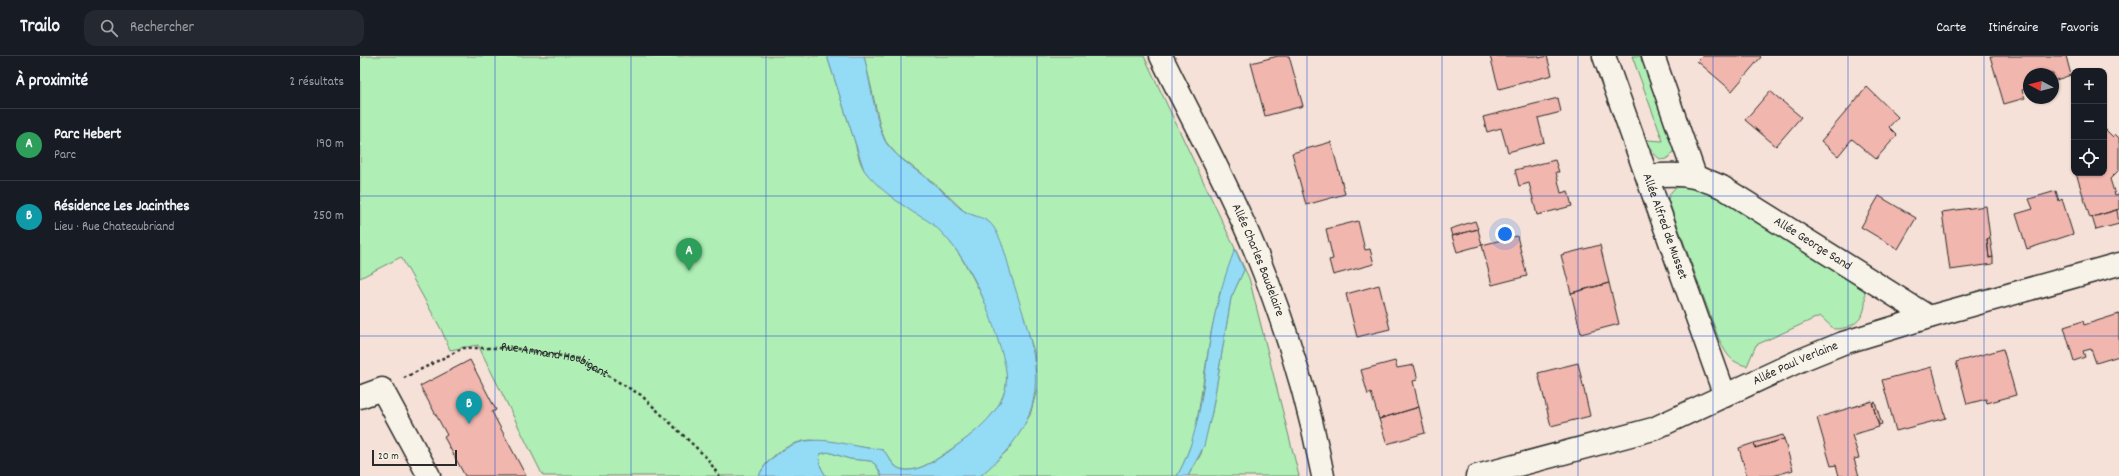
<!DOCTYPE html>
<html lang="fr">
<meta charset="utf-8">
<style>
:root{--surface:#171b24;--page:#242831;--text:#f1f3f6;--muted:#9ea1a6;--line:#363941;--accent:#8c9099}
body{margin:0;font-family:Dekko,sans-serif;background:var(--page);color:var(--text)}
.controls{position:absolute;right:12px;top:12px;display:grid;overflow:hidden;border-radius:8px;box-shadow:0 1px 3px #0004}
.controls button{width:36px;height:36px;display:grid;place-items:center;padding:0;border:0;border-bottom:1px solid var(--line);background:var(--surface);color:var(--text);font:20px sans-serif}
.compass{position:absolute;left:1663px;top:12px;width:36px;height:36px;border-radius:50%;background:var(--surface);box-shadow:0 1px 3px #0004;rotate:277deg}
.scale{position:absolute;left:12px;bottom:10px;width:85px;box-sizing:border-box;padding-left:4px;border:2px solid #2b2b2b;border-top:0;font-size:11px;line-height:14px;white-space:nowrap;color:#2b2b2b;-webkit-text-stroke:3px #f7f3e8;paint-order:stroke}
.you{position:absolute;left:1145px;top:178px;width:14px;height:14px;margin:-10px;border:3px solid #fff;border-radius:50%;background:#1a73e8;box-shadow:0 0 0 6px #1a73e833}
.badge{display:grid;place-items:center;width:26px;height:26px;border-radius:50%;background:var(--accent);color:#fff;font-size:13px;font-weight:700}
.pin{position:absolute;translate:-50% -33px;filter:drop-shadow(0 1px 2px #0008)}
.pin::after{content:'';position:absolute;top:21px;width:14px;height:12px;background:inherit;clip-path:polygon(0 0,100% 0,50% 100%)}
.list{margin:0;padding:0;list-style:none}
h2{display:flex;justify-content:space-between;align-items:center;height:52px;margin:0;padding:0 16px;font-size:17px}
h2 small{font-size:13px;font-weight:400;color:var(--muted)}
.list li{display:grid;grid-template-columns:26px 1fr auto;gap:12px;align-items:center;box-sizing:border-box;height:72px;padding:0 16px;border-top:1px solid var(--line)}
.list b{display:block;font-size:15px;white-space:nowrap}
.list p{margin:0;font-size:13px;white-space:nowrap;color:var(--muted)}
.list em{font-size:13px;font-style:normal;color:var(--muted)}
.icon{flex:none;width:22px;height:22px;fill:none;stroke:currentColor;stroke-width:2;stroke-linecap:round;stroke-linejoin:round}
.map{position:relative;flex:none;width:1759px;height:420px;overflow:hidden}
header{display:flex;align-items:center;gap:24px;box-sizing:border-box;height:56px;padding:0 20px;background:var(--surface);border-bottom:1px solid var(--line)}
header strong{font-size:19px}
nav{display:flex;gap:22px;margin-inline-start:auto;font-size:14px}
.search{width:280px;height:36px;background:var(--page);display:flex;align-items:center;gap:10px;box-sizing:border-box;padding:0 14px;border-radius:12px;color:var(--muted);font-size:15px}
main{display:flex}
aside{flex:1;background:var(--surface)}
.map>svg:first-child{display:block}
</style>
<header>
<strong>Trailo</strong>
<div class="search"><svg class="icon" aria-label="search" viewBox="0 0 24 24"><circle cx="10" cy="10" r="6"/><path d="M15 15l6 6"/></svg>Rechercher</div>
<nav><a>Carte</a><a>Itinéraire</a><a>Favoris</a></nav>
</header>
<main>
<aside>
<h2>À proximité<small>2 résultats</small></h2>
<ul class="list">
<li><span class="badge" style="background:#2e9e5b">A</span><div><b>Parc Hebert</b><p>Parc</p></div><em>190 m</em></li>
<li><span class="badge" style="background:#0f9aa8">B</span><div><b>Résidence Les Jacinthes</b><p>Lieu · Rue Chateaubriand</p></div><em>250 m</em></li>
</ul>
</aside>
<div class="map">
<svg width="1759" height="420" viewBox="0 0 1759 420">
<rect width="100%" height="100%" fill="#f5e1d7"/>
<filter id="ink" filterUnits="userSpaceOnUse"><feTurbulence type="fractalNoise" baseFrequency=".025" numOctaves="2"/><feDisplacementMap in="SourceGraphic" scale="8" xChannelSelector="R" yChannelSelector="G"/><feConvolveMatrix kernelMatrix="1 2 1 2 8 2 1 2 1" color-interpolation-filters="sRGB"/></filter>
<g filter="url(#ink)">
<path fill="#afeeb5" stroke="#6d8c70" d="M4 0H467C476 28 485 56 494 83 497 93 499 107 505 115 526 141 552 150 576 170 605 195 653 292 646 330 640 360 611 380 587 396 576 404 552 420 538 412 532 408 528 399 523 394L451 384C431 385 407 400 399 420H183L118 289 90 294 81 273 41 201 0 222V2Z
M504 0H784L889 222 939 420H828L841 398 852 356 871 242 884 214 860 236 851 277 835 378 823 409 817 420H620L648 394 670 359 676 337 674 296 638 180 630 167 604 155 580 132 537 99 526 86 521 74Z
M1272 0H1287L1315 92C1304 115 1293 99 1287 84L1303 85Z
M1325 130 1350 135 1504 233C1509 257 1499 273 1474 273L1460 260 1396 289 1387 310C1369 306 1366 297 1358 281L1308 143C1311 133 1315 131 1325 130Z
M468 396 490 403 511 405 516 409 522 420H466C461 412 458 408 460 398Z"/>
<path fill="#94dbf6" stroke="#6a95a5" d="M467 0H504C509 19 517 75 527 88 541 106 563 118 580 133 588 140 596 150 604 155 612 160 623 161 629 166 641 176 648 208 652 222 679 308 698 355 620 420H522L516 409 511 405 490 403 468 396 460 398C458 408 461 412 466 420H399C403 410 411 403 419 397 445 377 471 385 502 391 509 393 516 392 523 394 528 399 532 409 538 412 553 420 576 404 588 396 610 380 641 359 646 329 648 315 643 301 639 288 627 246 609 203 577 172 571 166 562 161 554 157 535 144 518 132 504 114Z
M875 193 884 214 871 242 852 356 844 390 828 420H817C841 378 843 325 851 278 856 249 864 221 875 193Z"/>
<path fill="#f1b6ae" stroke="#2b2b2b" d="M918 0H929L943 50 905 60 891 7Z
M1130 0H1178L1179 2 1187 0 1192 19 1139 33Z
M1342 0H1400L1401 1 1372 35 1337 5Z
M1630 0H1706L1711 19 1693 25V18H1669V32L1662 34 1665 42 1644 48Z
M1507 31 1538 61 1529 71 1537 79 1516 103 1492 83 1478 100 1461 85Z
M1410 35 1441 61 1416 90 1385 64Z
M1198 42 1201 56 1178 62 1184 86 1148 96 1141 72 1127 76 1123 61Z
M1744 72 1753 81 1755 78 1759 82V114L1750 123 1755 139 1759 138V153L1730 162 1716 117H1744Z
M971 86 985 138 946 149 932 97Z
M1195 104 1199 116H1196L1201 137 1208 135 1212 150 1177 159 1169 127 1159 130 1155 114Z
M1696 135 1699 145 1702 143 1713 178 1667 193 1656 158 1673 153 1669 143Z
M1519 140 1556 162 1538 193 1501 171Z
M1626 150 1630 182 1627 183 1629 202 1633 201V208L1590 214 1582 156Z
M1757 154 1759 168 1736 174 1732 161Z
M998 165 1005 194 1010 193 1014 208 973 219 969 204 973 203 966 173Z
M1115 165 1118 173 1092 180 1090 173Z
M1118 173 1122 189 1097 196 1092 180Z
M1157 180 1167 220 1132 229 1122 189Z
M1630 182 1633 201 1629 202 1627 183Z
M1240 189 1249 227 1211 237 1201 199Z
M1249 227 1259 268 1221 278 1211 237Z
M1019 229 1030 273 997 281 986 238Z
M1759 258V300L1736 307 1731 293 1723 295 1725 301 1714 305 1704 271 1723 265 1724 269Z
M1643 293 1656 339 1627 347 1626 343 1607 348 1596 306Z
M110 304 136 354 132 356 166 420H105L84 381 87 379 60 330Z
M1035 305 1037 312 1054 309 1058 324 1053 325 1059 351 1019 363 1011 337 1008 339 1001 314Z
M1218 307 1230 360 1191 370 1178 317Z
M1572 311 1586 362 1536 375 1522 324Z
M1512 345 1519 371 1492 379 1499 402 1494 403 1499 420H1479L1476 409 1471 410 1457 362Z
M1515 346 1522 368 1519 369 1512 347Z
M1059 351 1065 377 1027 388 1019 363Z
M1423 379 1424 383 1395 392 1394 387Z
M1424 383 1433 414 1413 420H1387L1379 392 1394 387 1395 392Z"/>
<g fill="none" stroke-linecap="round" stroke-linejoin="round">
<defs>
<g id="minor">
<path id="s2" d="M801 0C832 64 868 128 895 194 925 267 948 342 963 420"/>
<path id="s3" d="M1244 0 1365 340"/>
<path d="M1293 0 1335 120"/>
<path id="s4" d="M1288 120C1319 117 1333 118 1362 131L1569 261"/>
<path d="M0 341 22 333 69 420"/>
<path id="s5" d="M1117 420 1293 373 1441 304 1483 287 1569 261 1759 208"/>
</g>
</defs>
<use href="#minor" stroke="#2b2b2b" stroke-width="25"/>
<path stroke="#2b2b2b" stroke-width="2.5" stroke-dasharray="3 3" stroke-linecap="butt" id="s1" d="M44 322 103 292H152L219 303 281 339 347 402 359 420"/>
<use href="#minor" stroke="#f7f3e8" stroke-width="22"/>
</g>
</g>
<path fill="none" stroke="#1d4ed8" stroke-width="1" stroke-opacity="0.55" d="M135 0V420M271 0V420M406 0V420M541 0V420M677 0V420M812 0V420M947 0V420M1082 0V420M1218 0V420M1353 0V420M1488 0V420M1624 0V420M0 140H1759M0 280H1759"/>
<g text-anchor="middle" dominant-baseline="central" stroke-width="3" stroke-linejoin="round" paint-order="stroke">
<g font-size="13" fill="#2b2b2b" stroke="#f7f3e8">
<text stroke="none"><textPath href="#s3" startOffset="181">Allée Alfred de Musset</textPath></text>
<text stroke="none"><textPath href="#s4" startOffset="183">Allée George Sand</textPath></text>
<text stroke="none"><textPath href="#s2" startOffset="226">Allée Charles Baudelaire</textPath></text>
<text stroke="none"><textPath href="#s1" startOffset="160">Rue Armand Houbigant</textPath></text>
<text stroke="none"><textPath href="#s5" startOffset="339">Allée Paul Verlaine</textPath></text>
</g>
</g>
</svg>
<div class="controls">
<button>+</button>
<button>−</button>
<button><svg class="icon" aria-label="locate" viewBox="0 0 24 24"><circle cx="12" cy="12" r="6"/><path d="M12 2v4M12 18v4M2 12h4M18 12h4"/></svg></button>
</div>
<svg class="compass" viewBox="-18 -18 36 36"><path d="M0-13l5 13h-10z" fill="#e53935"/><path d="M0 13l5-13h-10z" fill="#9ea1a6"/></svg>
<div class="scale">20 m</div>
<div class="you"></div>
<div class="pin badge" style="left:329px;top:215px;background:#2e9e5b">A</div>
<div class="pin badge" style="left:109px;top:368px;background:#0f9aa8">B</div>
</div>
</main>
